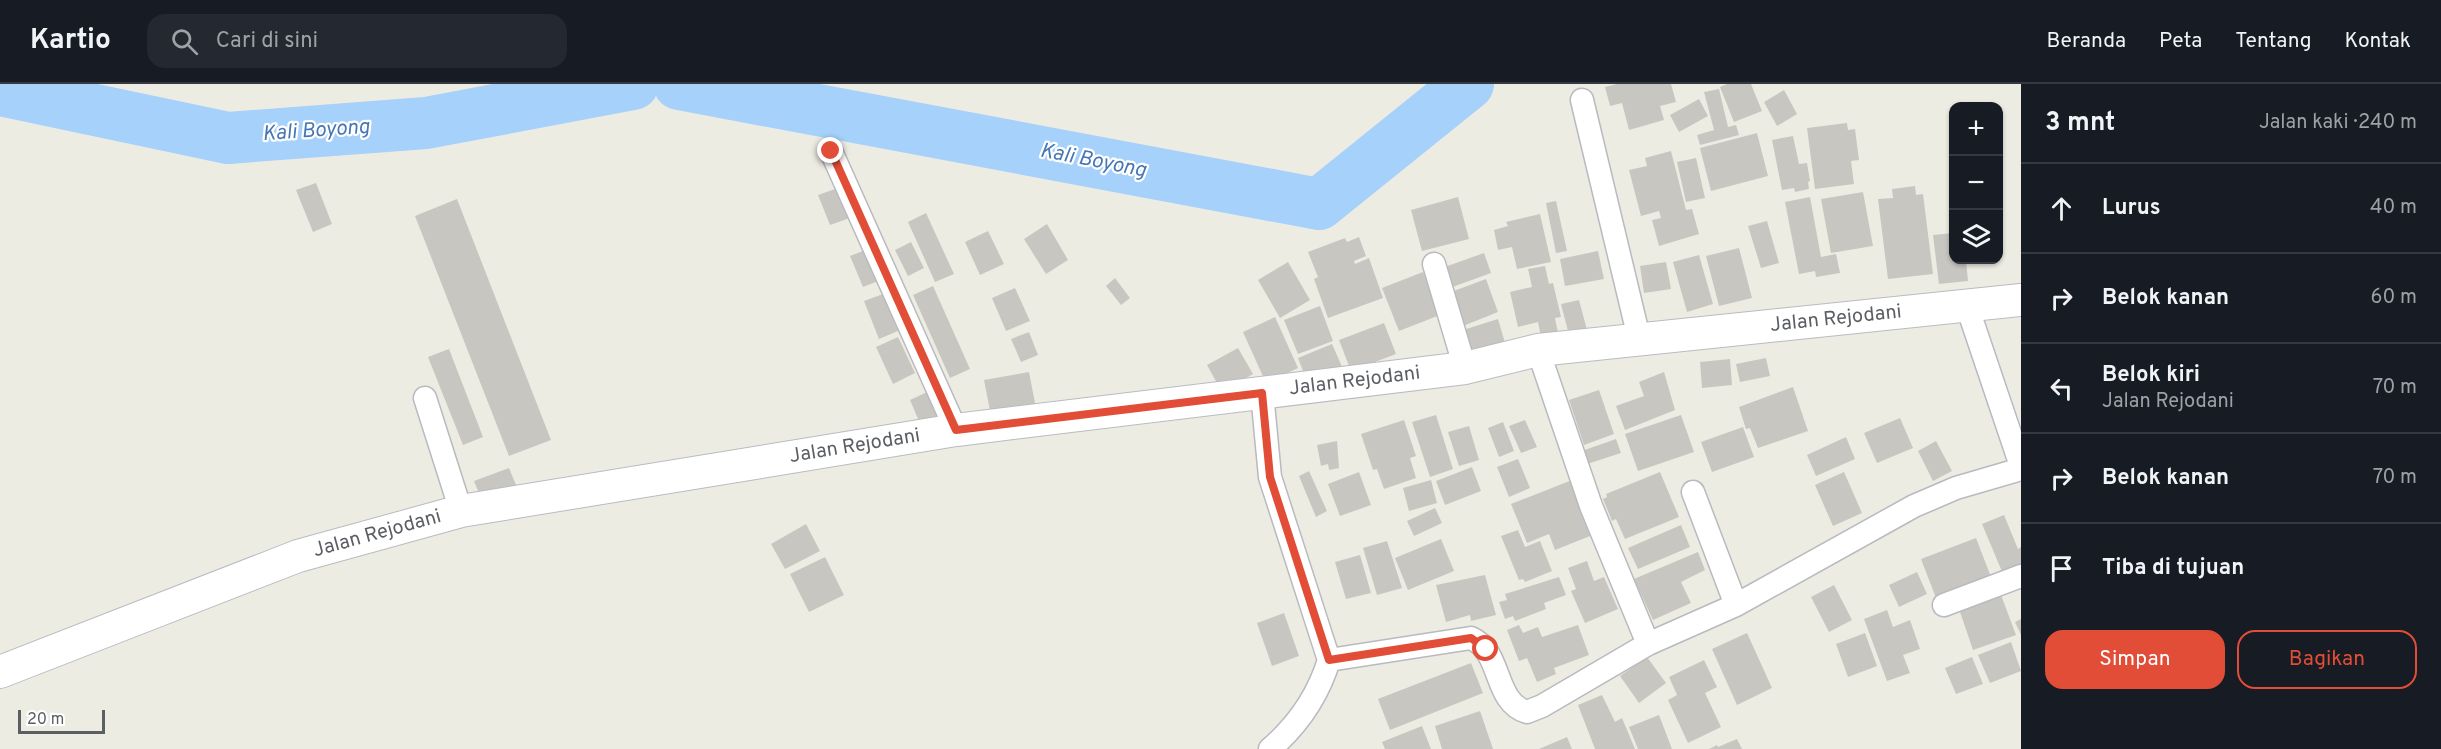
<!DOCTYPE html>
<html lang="id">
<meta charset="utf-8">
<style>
:root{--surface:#171b24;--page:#242831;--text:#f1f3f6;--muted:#9ea1a6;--line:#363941;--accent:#e14d36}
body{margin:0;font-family:Overpass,sans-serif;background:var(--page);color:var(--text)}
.controls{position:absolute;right:18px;top:18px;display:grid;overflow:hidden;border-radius:12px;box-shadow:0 2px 4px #0004}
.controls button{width:54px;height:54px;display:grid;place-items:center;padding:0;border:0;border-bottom:2px solid var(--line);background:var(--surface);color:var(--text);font:30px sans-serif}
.scale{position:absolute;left:18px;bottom:15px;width:87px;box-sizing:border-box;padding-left:6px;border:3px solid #5b5e63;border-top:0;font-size:16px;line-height:21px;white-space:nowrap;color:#5b5e63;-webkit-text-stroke:4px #fff;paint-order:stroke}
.stop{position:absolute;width:18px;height:18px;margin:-14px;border:4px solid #e14d36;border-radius:50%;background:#fff}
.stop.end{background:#e14d36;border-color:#fff;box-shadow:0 2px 6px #0008}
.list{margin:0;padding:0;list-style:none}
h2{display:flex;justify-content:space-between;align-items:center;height:78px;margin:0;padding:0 24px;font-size:26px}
h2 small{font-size:20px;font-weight:400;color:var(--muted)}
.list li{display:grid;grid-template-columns:39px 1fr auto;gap:18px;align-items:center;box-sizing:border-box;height:90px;padding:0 24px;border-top:2px solid var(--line)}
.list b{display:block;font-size:22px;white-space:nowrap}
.list p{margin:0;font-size:20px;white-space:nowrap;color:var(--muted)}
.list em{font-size:20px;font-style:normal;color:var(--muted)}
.actions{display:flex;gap:12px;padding:18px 24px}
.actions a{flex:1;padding:14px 0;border:2px solid var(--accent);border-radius:18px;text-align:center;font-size:21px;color:var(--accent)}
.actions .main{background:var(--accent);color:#fff}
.icon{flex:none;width:33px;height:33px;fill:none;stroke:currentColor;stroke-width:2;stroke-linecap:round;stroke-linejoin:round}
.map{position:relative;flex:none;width:2021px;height:665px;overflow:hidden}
header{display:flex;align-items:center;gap:36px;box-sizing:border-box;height:84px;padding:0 30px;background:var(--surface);border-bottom:2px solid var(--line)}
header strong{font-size:28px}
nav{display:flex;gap:33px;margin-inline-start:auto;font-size:21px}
.search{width:420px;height:54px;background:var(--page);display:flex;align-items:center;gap:15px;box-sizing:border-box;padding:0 21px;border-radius:18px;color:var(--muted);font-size:22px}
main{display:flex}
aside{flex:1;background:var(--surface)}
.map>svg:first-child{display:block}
</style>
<header>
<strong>Kartio</strong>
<div class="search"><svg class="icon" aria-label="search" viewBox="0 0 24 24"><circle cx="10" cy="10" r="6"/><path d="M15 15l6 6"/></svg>Cari di sini</div>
<nav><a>Beranda</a><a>Peta</a><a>Tentang</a><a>Kontak</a></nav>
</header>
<main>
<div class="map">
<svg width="2021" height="665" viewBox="0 0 2021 665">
<rect width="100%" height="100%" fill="#edece3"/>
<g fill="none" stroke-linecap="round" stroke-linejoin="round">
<path stroke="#a6d1fb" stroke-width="52" d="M679 0 1319 120 1468 0
M0 6 228 54 426 39 633 0"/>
</g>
<path fill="#c8c6c0" d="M1617 0H1671L1676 18 1660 22 1664 36 1629 46 1622 19 1610 22 1605 3Z
M1727 0H1751L1762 27 1734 38 1720 3Z
M1719 5 1728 43 1736 41 1739 51 1700 61 1697 51 1714 46 1704 8Z
M1784 6 1797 30 1777 42 1764 18Z
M1699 15 1708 32 1679 48 1670 31Z
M1847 39 1848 46 1855 45 1859 76 1851 77 1854 100 1815 105 1807 44Z
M1757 49 1768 92 1711 107 1700 64Z
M1793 52 1799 80 1807 79 1810 97 1808 98 1809 105 1795 108 1794 104 1782 106 1772 56Z
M1671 67 1686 126 1692 125 1699 150 1659 162 1652 136 1661 134 1659 127 1641 132 1629 86 1647 82 1645 74Z
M1696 74 1705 114 1686 118 1677 78Z
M316 99 332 140 313 148 296 106Z
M1915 102 1916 111 1923 110 1933 190 1888 195 1878 115 1893 114 1892 105Z
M838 104 850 134 830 141 818 111Z
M1863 108 1873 162 1831 169 1821 115Z
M1458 113 1469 155 1422 167 1411 126Z
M1810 113 1821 173 1836 170 1840 189 1816 193 1815 187 1799 190 1785 118Z
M457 115 551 356 509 372 415 132Z
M1556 117 1567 167 1556 169 1546 119Z
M926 129 954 190 935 198 908 138Z
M1540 130 1551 178 1517 185 1512 163 1498 166 1494 146 1508 142 1506 138Z
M1767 137 1779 179 1761 184 1748 142Z
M1047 140 1068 176 1046 190 1024 155Z
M988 147 1004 180 980 191 965 158Z
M1954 149V176H1966L1968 197 1939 200 1933 151Z
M1359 153 1366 172 1354 177 1355 180 1369 174 1383 214 1328 234 1314 195 1318 193 1308 168 1345 154 1347 158Z
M911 158 924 184 908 192 895 166Z
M1739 164 1752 214 1719 222 1706 172Z
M868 165 881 196 863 203 850 172Z
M1598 167 1604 195 1565 202 1560 175Z
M1484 169 1491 189 1447 205 1439 185Z
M1699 171 1713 220 1687 228 1673 178Z
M1288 178 1310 216 1280 234 1258 196Z
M1666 178 1671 205 1644 209 1640 182Z
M1545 182 1549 200 1553 199 1561 233 1555 234 1559 254 1542 258 1538 238 1518 243 1510 208 1532 203 1528 185Z
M1423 188 1440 231 1399 247 1382 204Z
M1115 194 1130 214 1121 221 1106 202Z
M1486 195 1498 228 1463 242 1451 208Z
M933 202 970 285 950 294 913 211Z
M1015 204 1030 237 1006 247 992 214Z
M883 210 898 247 879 255 864 217Z
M1579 216 1587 246 1569 251 1561 220Z
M1320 222 1333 257 1298 270 1284 236Z
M1275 233 1298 284 1266 299 1243 248Z
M1498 235 1505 259 1471 270 1463 246Z
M1384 239 1396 270 1351 287 1339 256Z
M1029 248 1038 271 1021 278 1011 255Z
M898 253 915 289 893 300 876 263Z
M1332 260 1343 285 1308 300 1298 274Z
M1238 264 1253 290 1222 308 1207 281Z
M449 265 483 353 463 361 428 273Z
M1766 274 1770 292 1740 298 1736 280Z
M1730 275 1732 301 1702 304 1700 278Z
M1029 288 1037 329 992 337 984 296Z
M1664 288 1675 326 1625 346 1616 322 1644 312 1639 298Z
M1793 303 1808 347 1758 364 1750 344 1746 345 1739 323Z
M1599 306 1614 350 1584 361 1569 316Z
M927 308 938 334 921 342 910 316Z
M1436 331 1453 385 1430 393 1412 338Z
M1681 331 1694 368 1638 387 1625 350Z
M1900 334 1913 364 1877 379 1864 349Z
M1404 336 1416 372 1410 374 1416 394 1384 405 1377 385 1373 386 1361 350Z
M1525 336 1537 363 1521 369 1509 342Z
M1503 338 1514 367 1499 373 1488 344Z
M1469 342 1479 376 1459 382 1448 348Z
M1743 343 1754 373 1712 388 1701 358Z
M1846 353 1855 375 1816 392 1807 371Z
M1616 355 1621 369 1584 381 1579 368Z
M1337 357 1339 384 1329 386 1328 380 1321 382 1317 361Z
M1936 357 1952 387 1933 397 1918 367Z
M1518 375 1530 404 1509 413 1497 383Z
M1472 383 1481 407 1445 421 1436 397Z
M509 384 518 406 483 419 474 397Z
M1309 387 1327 427 1316 433 1299 392Z
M1359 388 1371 421 1340 432 1328 400Z
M1660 388 1679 433 1625 455 1616 435 1612 437 1603 415 1607 413 1606 410Z
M1844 388 1862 429 1833 442 1815 401Z
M1431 396 1437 419 1409 427 1403 404Z
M1572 396 1587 434 1584 436 1590 452 1555 466 1549 450 1527 459 1511 420Z
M1435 424 1442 439 1414 452 1407 437Z
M2004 431 2018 465 2021 463V482L2003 490 1982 440Z
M806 440 820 467 785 485 771 460Z
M1681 441 1690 463 1638 485 1628 464Z
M1518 446 1525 463 1540 457 1552 487 1525 498 1523 495 1519 496 1501 452Z
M1976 454 1991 493 1936 514 1921 475Z
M1441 455 1454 487 1408 506 1395 474Z
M1387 457 1402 504 1377 511 1363 464Z
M1698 468 1705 486 1681 498 1691 519 1653 536 1634 495Z
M1360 471 1371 509 1346 515 1335 478Z
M825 473 844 511 809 528 790 490Z
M1587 477 1594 497 1604 493 1618 525 1585 539 1571 507 1576 505 1568 484Z
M1917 488 1927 510 1899 523 1889 501Z
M1485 491 1496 531 1471 537 1470 531 1446 538 1436 501Z
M1559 493 1566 511 1544 519 1546 525 1515 537 1513 532 1505 535 1499 518 1507 516 1505 510Z
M1834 501 1852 536 1829 548 1811 513Z
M2001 511 2016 551 1973 566 1959 525Z
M1887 526 1893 543 1910 536 1920 565 1903 571 1910 589 1887 597 1864 535Z
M1284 529 1299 572 1272 582 1257 539Z
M2021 535V551L2015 538Z
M1519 541 1523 549 1538 543 1542 553 1578 541 1589 571 1554 584 1556 590 1537 598 1527 574 1519 577 1507 546Z
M1747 549 1772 604 1737 621 1712 565Z
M1865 549 1877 582 1848 593 1836 560Z
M2011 558 2021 587 1990 599 1978 571Z
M1647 573 1666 599 1639 619 1620 592Z
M1972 573 1983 600 1956 610 1945 584Z
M1704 576 1717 603 1705 609 1721 643 1688 659 1668 616 1677 611 1669 593Z
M1471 579 1483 609 1390 646 1378 615Z
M1602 611 1615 638 1622 634 1635 665H1595L1578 621Z
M1480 627 1493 665H1442L1435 642Z
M1659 631 1672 665H1638L1629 643Z
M1422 642 1431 665H1385L1382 658Z
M1567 653 1572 665H1539Z
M1737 655 1742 665H1709L1717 661 1718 663Z"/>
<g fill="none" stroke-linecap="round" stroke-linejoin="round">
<defs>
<path id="minor" d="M1582 16 1639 254
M831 67 956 346
M1434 180 1465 284
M1967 222 2021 382
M1262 309 1270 393 1329 576C1318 612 1298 641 1270 665
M425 314 461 427
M1693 408 1736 521
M1944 521 2021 492
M1648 560 1736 521 1914 422 1956 404 2021 385
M1329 576 1471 554C1503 568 1493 618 1527 628L1542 622 1648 560 1591 422 1538 266"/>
<g id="secondary">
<path id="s1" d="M0 588 298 472 461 427 956 346 1465 284 1538 266 2021 216"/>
</g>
</defs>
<use href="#minor" stroke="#b8babf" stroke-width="25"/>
<use href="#secondary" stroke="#b9bbc1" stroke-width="34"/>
<use href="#minor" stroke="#fff" stroke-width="22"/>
<use href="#secondary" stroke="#fff" stroke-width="32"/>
</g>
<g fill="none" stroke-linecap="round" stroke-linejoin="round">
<path stroke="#e14d36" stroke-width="8" d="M831 67 956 346 1262 309 1270 393 1329 576 1471 554 1486 565"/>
</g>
<g text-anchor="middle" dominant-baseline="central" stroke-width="4.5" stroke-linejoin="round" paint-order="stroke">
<g font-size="20" fill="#5b5e63" stroke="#fff">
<text stroke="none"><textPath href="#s1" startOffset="1878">Jalan Rejodani</textPath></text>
<text stroke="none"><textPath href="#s1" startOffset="1392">Jalan Rejodani</textPath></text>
<text stroke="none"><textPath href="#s1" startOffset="888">Jalan Rejodani</textPath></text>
<text stroke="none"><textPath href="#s1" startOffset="402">Jalan Rejodani</textPath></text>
</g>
<g font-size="21" font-style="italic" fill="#4676b4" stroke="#fff">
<text transform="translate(316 47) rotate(-4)">Kali Boyong</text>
<text transform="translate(1093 77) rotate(11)">Kali Boyong</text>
</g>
</g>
</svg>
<div class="controls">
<button>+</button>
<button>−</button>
<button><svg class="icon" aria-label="layers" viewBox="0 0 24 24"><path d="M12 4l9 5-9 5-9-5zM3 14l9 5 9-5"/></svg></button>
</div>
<div class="scale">20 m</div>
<div class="stop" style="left:1486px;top:565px"></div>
<div class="stop end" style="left:831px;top:67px"></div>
</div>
<aside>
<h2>3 mnt<small>Jalan kaki · 240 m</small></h2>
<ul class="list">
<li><svg class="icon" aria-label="ahead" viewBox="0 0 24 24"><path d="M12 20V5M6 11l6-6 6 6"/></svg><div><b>Lurus</b></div><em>40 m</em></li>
<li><svg class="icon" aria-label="right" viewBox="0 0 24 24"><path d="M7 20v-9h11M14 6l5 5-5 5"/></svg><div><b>Belok kanan</b></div><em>60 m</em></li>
<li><svg class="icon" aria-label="left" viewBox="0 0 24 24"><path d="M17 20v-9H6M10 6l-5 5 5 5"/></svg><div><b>Belok kiri</b><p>Jalan Rejodani</p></div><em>70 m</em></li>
<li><svg class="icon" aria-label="right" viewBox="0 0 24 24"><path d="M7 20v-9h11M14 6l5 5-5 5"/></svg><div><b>Belok kanan</b></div><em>70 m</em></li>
<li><svg class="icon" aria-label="arrive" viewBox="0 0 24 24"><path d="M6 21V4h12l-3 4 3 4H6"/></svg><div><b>Tiba di tujuan</b></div></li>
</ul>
<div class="actions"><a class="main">Simpan</a><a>Bagikan</a></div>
</aside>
</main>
